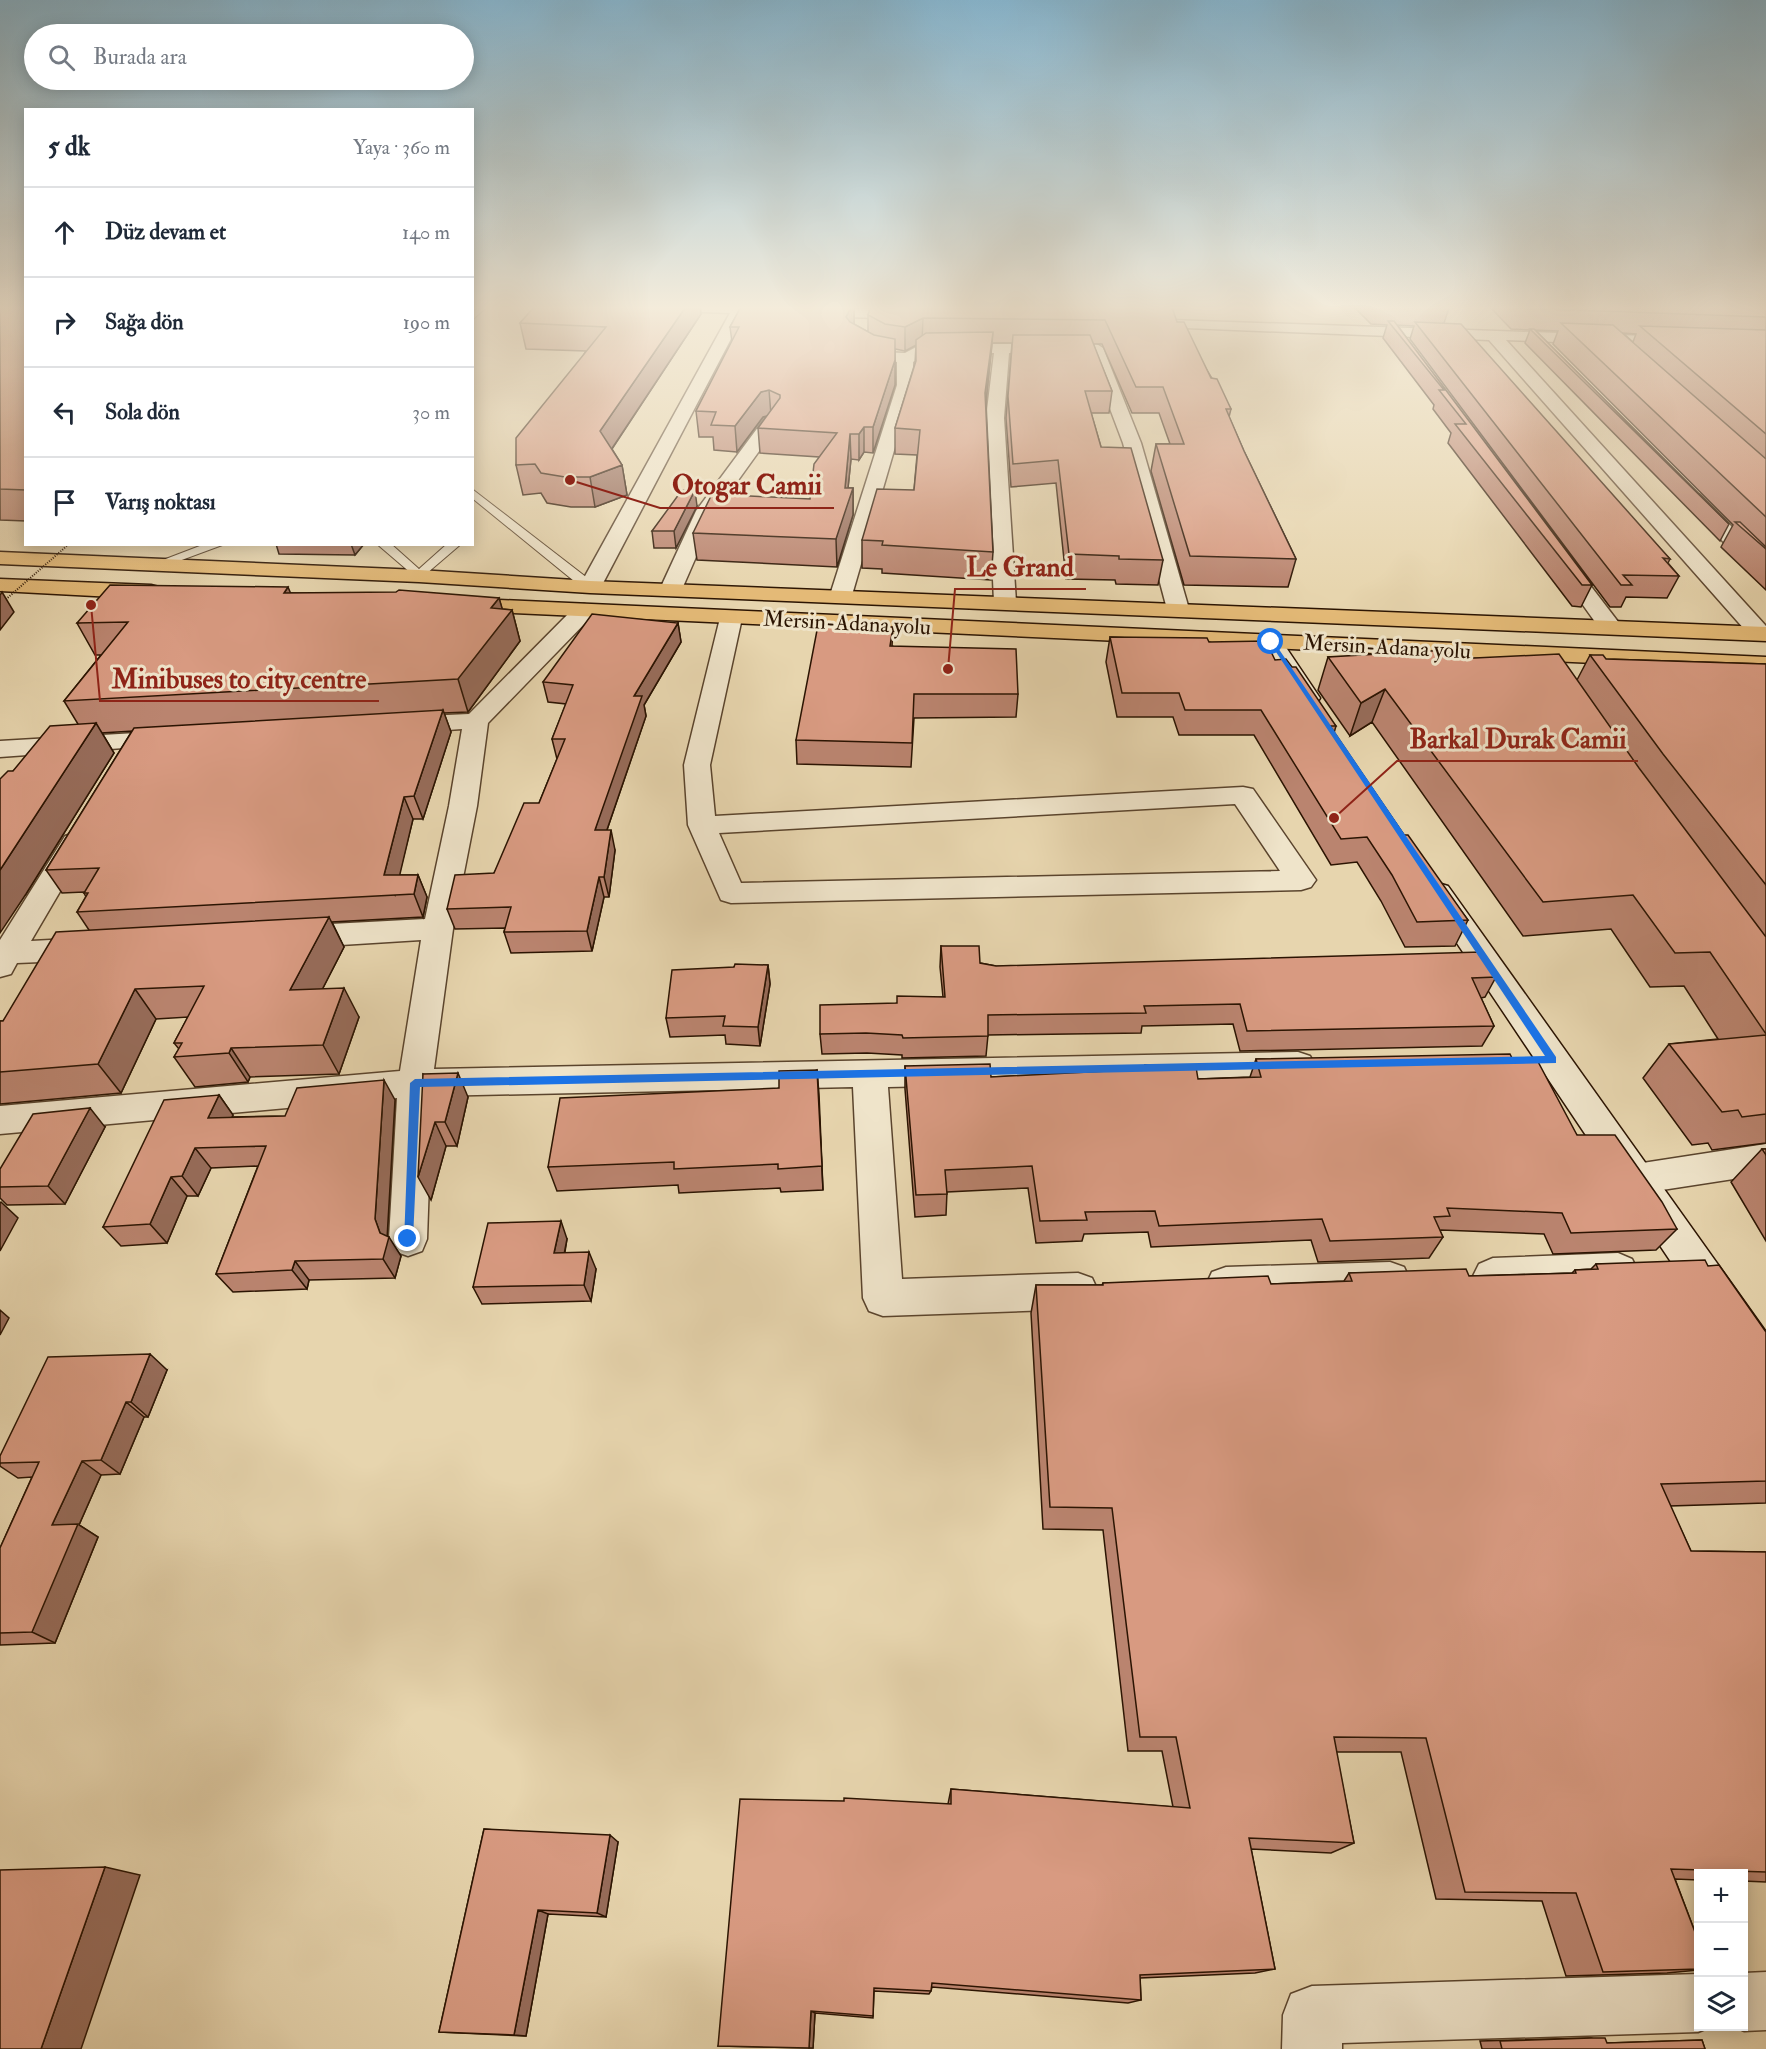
<!DOCTYPE html>
<html lang="tr">
<meta charset="utf-8">
<style>
:root{--surface:#fff;--page:#f2f2f3;--text:#1f2937;--muted:#747a83;--line:#e0e1e3}
body{margin:0;font-family:"IM FELL Double Pica",serif;background:var(--page);color:var(--text)}
.controls{position:absolute;right:18px;bottom:18px;display:grid;overflow:hidden;border-radius:0px;box-shadow:0 3px 15px #0003}
.controls button{width:54px;height:54px;display:grid;place-items:center;padding:0;border:0;border-bottom:2px solid var(--line);background:var(--surface);color:var(--text);font:30px sans-serif}
.stop{position:absolute;width:18px;height:18px;margin:-14px;border:4px solid #1a73e8;border-radius:50%;background:#fff}
.stop.end{background:#1a73e8;border-color:#fff;box-shadow:0 2px 6px #0008}
.list{margin:0;padding:0;list-style:none}
h2{display:flex;justify-content:space-between;align-items:center;height:78px;margin:0;padding:0 24px;font-size:26px}
h2 small{font-size:20px;font-weight:400;color:var(--muted)}
.list li{display:grid;grid-template-columns:39px 1fr auto;gap:18px;align-items:center;box-sizing:border-box;height:90px;padding:0 24px;border-top:2px solid var(--line)}
.list b{display:block;font-size:22px;white-space:nowrap}
.list em{font-size:20px;font-style:normal;color:var(--muted)}
.icon{flex:none;width:33px;height:33px;fill:none;stroke:currentColor;stroke-width:2;stroke-linecap:round;stroke-linejoin:round}
.map{position:relative;flex:none;width:1766px;height:2049px;overflow:hidden}
.search{position:absolute;background:var(--surface);box-shadow:0 3px 15px #0003;left:24px;top:24px;width:450px;height:66px;display:flex;align-items:center;gap:15px;box-sizing:border-box;padding:0 21px;border-radius:33px;color:var(--muted);font-size:22px}
.panel{position:absolute;background:var(--surface);box-shadow:0 3px 15px #0003;left:24px;top:108px;width:450px;height:438px;border-radius:0px}
.map>svg:first-child{display:block}
</style>
<div class="map">
<svg width="1766" height="2049" viewBox="0 0 1766 2049">
<rect width="100%" height="100%" fill="#e7d5ae"/>
<filter id="stains"><feTurbulence type="fractalNoise" baseFrequency=".00333" numOctaves="4"/><feColorMatrix values="0 0 0 0 .2 0 0 0 0 .09 0 0 0 0 .02 0 0 0 .5 -.17"/></filter>
<radialGradient id="worn" r=".72"><stop offset=".6" stop-color="#630" stop-opacity="0"/><stop offset="1" stop-color="#630" stop-opacity=".3"/></radialGradient>
<g fill="none" stroke-linecap="round" stroke-linejoin="round">
<defs>
<path id="service" d="M480 305H489L472 320V313Z
M472 489 595 584V590H585L472 498Z
M205 544H225L160 568H152L150 565Z
M377 544H391L419 569 447 544H461L419 580Z"/>
<path id="minor" d="M612 305H755L913 311 920 315 913 319 744 314 601 587 598 592H582L579 587 730 313 619 309Z
M1141 319 1766 340V350L1506 340 1766 626V640L1753 639 1489 340 1136 326 1134 323 1136 320Z
M1095 343 1103 348 1141 443 1189 609 1186 614H1170L1167 609 1123 443 1089 353H1009L1004 418 1016 602 1013 607H997L994 602 986 418 994 353 925 354 913 362V385L852 595 849 600H833L830 595 897 385V362L880 358 877 355 880 352 905 353 922 344Z
M771 417 780 422 716 511 682 589 679 594H663L660 589 696 511 765 418Z
M1693 493 1700 495 1766 561V579L1758 578 1686 503 1683 499Z
M1560 553 1567 555 1619 623 1622 628 1619 633H1603L1550 559 1553 555Z
M584 604 592 606 595 611 592 616 488 723 477 806 453 929 434 1069 1298 1052 1310 1056 1315 1065 1310 1074 1298 1078 888 1087 902 1279 1078 1273 1092 1278 1098 1291 1092 1304 1078 1309 883 1316 869 1311 863 1298 853 1087 432 1096 427 1239 422 1251 408 1256 394 1251 389 1239 397 1098 0 1134V1106L400 1071 421 940 293 948 282 945 278 937 282 929 293 926 425 919 449 806 462 729 404 733 395 730 391 725 395 720 404 717 469 714 576 606Z
M731 611 739 613 742 618 710 765 715 816 1243 787 1253 789 1316 880 1311 887 1301 890 731 903 721 900 688 825 684 765 720 618 723 613ZM1235 804 1280 871 741 883 719 833Z
M170 731 179 734 183 739 179 744 0 757V741Z
M75 833 85 836 89 842 31 941 89 938 100 941 105 949 100 957 89 960 17 963 11 974 0 977V940L65 836Z
M1766 1144V1174L1636 1194 1623 1190 1617 1179 1623 1168 1636 1164Z
M1618 1253 1632 1259 1638 1271 1632 1283 1618 1289 1493 1294 1479 1288 1473 1276 1479 1264 1493 1258Z
M1390 1262 1404 1267 1410 1280 1404 1293 1390 1298 1226 1303 1212 1298 1206 1285 1212 1272 1226 1267Z
M1766 1972V2030L1744 2031 1733 2026H1744V1973Z
M1698 1974V2026H1712L1698 2032 1342 2043V2049H1282L1283 2015 1291 1994 1312 1986Z"/>
<path id="secondary" d="M1271 635 1279 637 1320 698 1317 703 1308 705 1299 703 1296 698 1259 642 1263 637Z
M1438 883 1448 886 1766 1332V1387L1751 1381 1428 900 1423 893 1428 886Z"/>
<path id="trunk" d="M0 552 419 570 590 581 1766 627V641L590 593 419 582 0 564Z
M0 579 151 585 159 587 162 592 159 597 151 599 0 591Z
M457 598 1766 657V671L449 610 446 605 449 600Z"/>
</defs>
<use href="#service" stroke="#5a442d" stroke-width="2"/>
<use href="#minor" stroke="#5a442d" stroke-width="3"/>
<use href="#secondary" stroke="#2b1402" stroke-width="3"/>
<use href="#trunk" stroke="#2b1402" stroke-width="3"/>
<use href="#service" fill="#efe4ca" fill-rule="evenodd"/>
<use href="#minor" fill="#efe4ca" fill-rule="evenodd"/>
<use href="#secondary" fill="#efe4ca" fill-rule="evenodd"/>
<use href="#trunk" fill="#e4ba77" fill-rule="evenodd"/>
<path stroke="#2b1402" stroke-width="2" stroke-dasharray="1 1.5" stroke-linecap="butt" d="M4 601 69 544"/>
</g>
<path fill="#ba846f" stroke="#2b1402" stroke-width="1.5" fill-rule="evenodd" d="M0 305H26V521L0 520Z
M536 305H700L701 314 612 449 622 465 627 495 595 507H571L547 503 541 493 523 495 516 465 586 351 526 349 520 323Z
M742 305H854V324L868 332V315L871 305H1165V307L1177 322 1231 409 1229 417 1244 451 1296 559 1288 587 1184 585 1151 471 1156 444H1170L1159 413H1132L1102 344H1093L1112 391 1109 413H1091L1101 447 1163 560 1158 585 1116 584 1115 580 1066 579 1056 483 1011 487 1006 418 1012 343H992L986 402 993 552 991 580 882 573V569L862 568V540L914 490 917 455 895 454V428L915 363 916 345 905 351 895 349V385L873 453 864 452 859 460 851 459 848 488H853V515L837 567 697 560 693 533 810 499 819 457 760 453 758 428 767 416 763 417 737 452 714 450 713 437H699L696 411 732 342 730 327Z
M1352 305H1450L1444 323 1670 559 1668 563 1679 576 1667 598 1626 597 1621 607H1610L1410 339 1414 326 1397 325 1592 585 1581 607 1572 606 1448 443 1451 433 1433 409 1434 405 1383 338 1387 325 1371 324Z
M1488 305H1766V590L1721 547 1733 525 1553 344 1558 331 1535 330 1729 524 1720 541 1525 343 1530 330 1511 329ZM1623 333 1636 334 1633 342Z
M697 506 676 548H654L652 531Z
M276 544H364L355 555 279 554Z
M291 593 499 598 502 609 512 610 520 641 468 712 444 713 451 732 423 819H413L399 875H418L427 897 423 917 332 922 344 947 323 988 359 1017 339 1074 250 1077 248 1082 195 1087 174 1057 179 1049 174 1043 188 1017 156 1019 121 1093 0 1104V1021H3L89 930 77 912 86 897 84 893V892L62 893 46 870 132 731 102 733 114 753 26 894 13 771 78 724 64 701 101 655H95L77 623Z
M678 623 681 642 644 705 646 716 607 830 615 850 609 897H604L592 951 511 953 504 932 505 928 455 929 447 909 494 873 539 803 557 759 552 739 566 704 548 702 543 682Z
M893 627 892 646 1018 694 1016 717 914 718 911 767 797 764 796 740Z
M1110 637 1209 642 1275 660 1336 726 1334 733 1404 835 1468 920 1455 946 1405 947 1381 901 1357 862 1331 865 1254 735H1179L1173 717H1117L1106 662Z
M1590 655 1606 659 1766 664V1143L1712 1150 1708 1143 1692 1145 1643 1078 1669 1044 1718 1039 1684 986 1650 987 1611 929 1523 936 1372 722 1350 736 1318 690 1328 657 1454 659 1577 680Z
M941 946 980 963 996 966 1496 977 1485 997 1481 998 1494 1026 1482 1046 1240 1051 1233 1024 1142 1026 1141 1033 988 1035 986 1056 902 1058V1055L867 1053 822 1054 820 1034 897 1003 943 997 940 967Z
M768 965 770 984 760 1046 726 1044 725 1035 670 1037 666 1018 734 967Z
M1512 1058 1577 1135 1677 1229 1656 1250 1553 1254 1544 1234 1441 1230 1440 1231 1443 1237 1429 1258 1318 1262 1311 1240 1151 1247 1148 1232 1084 1234 1082 1241 1036 1243 1028 1188 947 1192 946 1215 915 1217 905 1089V1066L991 1077 1144 1070 1145 1065 1198 1079 1250 1077 1256 1059Z
M817 1070 823 1190 781 1192 780 1188 679 1193 678 1185 557 1191 548 1167 779 1088Z
M423 1074 468 1097 457 1146H446L431 1200Z
M219 1095 233 1115 232 1117 285 1116 395 1100 387 1236 401 1256 395 1278 309 1280 307 1289 233 1292 216 1274 258 1166 211 1168 198 1196H187L167 1243 121 1246 103 1227Z
M105 1127 65 1204 7 1205 0 1198V1169Z
M1762 1149H1766V1241L1731 1182Z
M567 1239 565 1252 596 1269 591 1301 482 1304 473 1287Z
M1596 1264 1708 1266 1766 1332V1503L1670 1506 1691 1551 1766 1552V1882L1743 1881V1874H1698V1880L1675 1879 1698 1940V1970L1667 1973 1566 1976 1542 1901 1436 1899 1401 1752H1336L1354 1843 1331 1853 1251 1849 1275 1969 1255 1973 1140 1978 1141 2000 1128 2003 932 1987 931 1991 929 1994 874 1991 873 2018 815 2013 813 2048 718 2046 844 1801 948 1804 951 1789 1173 1807 1162 1751H1128L1103 1530 1043 1529 1031 1313 1036 1285H1102L1103 1283 1271 1284 1344 1281 1349 1273 1469 1276 1572 1273 1575 1270 1591 1269Z
M167 1370 148 1417H144L120 1474 101 1475 79 1525 98 1537 55 1643 0 1645V1548L32 1477 18 1478 0 1466V1456Z
M484 1829 618 1842 606 1917 548 1914 526 2036 439 2032Z
M1591 2038 1607 2043 1702 2040 1705 2049H1482L1480 2041Z"/>
<path fill="#976c5a" stroke="#2b1402" stroke-width="1.5" d="M687 305H700L701 314 605 459 600 431Z
M852 305H854V323L847 340 846 317Z
M923 318 922 342 905 351V327Z
M993 332 991 355 984 418 985 393Z
M895 360V385L873 453V427Z
M769 390 771 415 763 417 737 452 735 426 761 392Z
M864 427V452L859 460V434Z
M850 434 851 459 846 507 853 488V515L837 567 836 539 845 488Z
M622 465 627 495 595 507 590 477Z
M695 490 697 506 676 548 674 531Z
M351 544H364L355 555Z
M288 587 301 618 284 593Z
M2 592 14 612 0 630V595Z
M499 598 505 618 512 610 520 641 468 712 458 679 491 608Z
M678 623 681 642 644 705 646 716 600 850 595 830 634 696Z
M1385 689 1372 722 1350 736 1361 703Z
M443 710 451 732 423 819 414 796Z
M96 723 114 753 26 894 0 933V870Z
M404 797 413 819 395 895 384 875Z
M611 830 615 850 609 897 604 877Z
M418 875 427 897 423 917 414 894Z
M599 877 604 897 592 951 587 931Z
M329 917 344 947 307 1019 290 990Z
M768 965 770 984 760 1046 758 1027Z
M344 988 359 1017 339 1074 323 1045Z
M135 989 156 1019 121 1093 98 1064Z
M231 1048 250 1077 248 1082 229 1053Z
M817 1070 819 1094 823 1190 822 1166Z
M458 1073 468 1097 457 1146 445 1122Z
M384 1080 395 1100 387 1239 389 1237 401 1256 395 1278 383 1259 380 1233 375 1219Z
M219 1095 233 1115 222 1138 208 1118Z
M90 1108 105 1127 65 1204 48 1186Z
M435 1122 446 1146 431 1200 418 1177Z
M195 1148 211 1168 198 1196 182 1176Z
M171 1177 187 1196 167 1243 150 1224Z
M1 1202 18 1218 0 1251V1203Z
M561 1221 567 1239 561 1270 554 1253Z
M589 1252 596 1269 591 1301 584 1285Z
M295 1261 309 1280 307 1289 292 1270Z
M0 1310 9 1318 0 1335Z
M150 1354 167 1370 148 1417 131 1402Z
M126 1402 144 1417 120 1474 101 1460Z
M82 1461 101 1475 79 1525 98 1537 55 1643 32 1632 52 1525Z
M610 1835 618 1842 606 1917 597 1913Z
M105 1867 140 1875 81 2049H41Z
M538 1910 548 1914 526 2036 514 2035Z
M811 2011 815 2013 813 2048H809Z"/>
<path fill="#d89a81" stroke="#2b1402" stroke-width="1.5" d="M0 305H26V490L0 489Z
M536 305H687L600 431 622 465 590 477H565L541 473 535 464 516 465V438L606 327 520 323Z
M742 305H852L846 317 850 322 874 335 895 339V360L873 427H864L859 434H850L845 488H853L836 539 693 533 712 494 810 499 814 464 837 433 758 428 780 398V395L769 390 761 392 735 426 711 425 716 412 696 411 739 327H730Z
M871 305H1113L1172 307 1177 322H1184L1211 378 1217 379 1231 409H1226L1244 451 1296 559 1190 556 1156 444H1184L1163 387H1136L1105 320 923 318 905 327 885 324 868 315Z
M1516 305H1766V317L1519 308Z
M1388 321H1394L1592 585H1582L1455 424H1466L1439 390H1444Z
M1415 322 1461 324 1670 559 1663 558 1679 576 1623 575 1632 585H1621Z
M1561 323 1613 325 1766 459V517Z
M1640 326 1766 330V434Z
M1530 329H1534L1729 524Z
M993 332 985 393 993 552 882 545 883 541 862 540 877 489 914 490 920 430 895 428 916 361V340L926 333Z
M1013 335H1090L1112 391H1085L1101 447 1131 448 1163 560 1119 559V556L1069 554 1058 460 1013 464 1008 396Z
M682 490H695L674 531H652Z
M1735 522H1740L1766 547V549Z
M110 585 288 587 284 593 396 592 399 590 499 598 491 608 512 610 458 679 64 701 128 622 77 623Z
M592 614 678 623 634 696H642L595 830H611L604 877H599L587 931 504 932 511 907 447 909 455 875 494 873 524 803H539L565 739H552L573 685 543 682Z
M818 625 893 627 890 646 1016 649 1018 694H914L912 743 796 740Z
M1110 637 1207 638 1209 642 1266 641 1275 660 1286 659 1292 667H1296L1336 726H1330L1404 835H1408L1468 920 1417 922 1392 875 1367 837 1341 839 1261 710H1185L1179 693H1122Z
M1447 650 1454 659 1559 654 1639 768 1766 937V1034L1710 952 1675 953 1633 895 1543 902 1385 689 1361 703 1328 657Z
M1590 655H1603L1606 659 1766 664V885L1663 754Z
M443 710 414 796 404 797 384 875H418L414 894 77 912 88 893H84L99 868 46 870 134 728Z
M96 723 4 864 0 870V779L8 771H13L50 726Z
M329 917 290 990 344 988 323 1045 231 1048 229 1053 174 1057 182 1043H174L204 986 135 989 98 1064 0 1072V1021H3L56 932Z
M941 946H979L980 963 996 966 1481 952 1496 977 1472 978 1494 1026 1247 1031 1240 1004 1144 1006 1146 1013 988 1015V1036L903 1038 902 1035 866 1033 820 1034V1005L897 1003V996L945 997Z
M735 964 768 965 758 1027 723 1026 725 1016 666 1018 672 970 734 967Z
M1766 1035V1114L1742 1117 1738 1110 1722 1112 1669 1044Z
M1510 1054 1512 1058H1536L1577 1135H1615L1662 1202 1677 1229 1571 1233 1562 1213 1447 1208 1450 1216 1434 1217 1443 1237 1330 1241 1322 1219 1159 1226 1155 1211 1085 1212 1087 1220 1040 1221 1032 1166 945 1170 947 1194 916 1195 905 1066 990 1064 991 1077 1146 1069 1145 1065 1196 1067 1198 1079 1261 1077 1256 1059Z
M817 1070 822 1166 778 1169V1164L674 1169V1162L548 1167 560 1098 779 1088V1071Z
M458 1073 445 1122H435L418 1177 423 1074Z
M384 1080 375 1219 380 1233 389 1237 383 1259 295 1261 292 1270 216 1274 266 1146 195 1148 182 1176 171 1177 150 1224 103 1227 164 1100 219 1095 208 1118 285 1116 297 1088Z
M90 1108 48 1186 0 1187V1169L33 1114Z
M1762 1149H1766V1155Z
M561 1221 554 1253 589 1252 584 1285 473 1287 488 1223Z
M1705 1260 1708 1266 1719 1265 1766 1332V1481L1661 1484 1691 1551 1766 1552V1872L1671 1869 1698 1940V1969L1603 1972 1576 1893 1465 1892 1426 1738 1334 1737 1354 1843 1249 1838 1275 1969 1140 1975 1141 2000 932 1983 931 1991 874 1988 873 2016 811 2011 809 2048 718 2046 740 1799 844 1801V1798L951 1804V1789L1190 1808 1176 1737H1140L1112 1508 1050 1507 1036 1285H1103V1283L1268 1276 1271 1284 1352 1281 1349 1273 1466 1269 1469 1276 1576 1273 1575 1270 1598 1269 1596 1264Z
M150 1354 131 1402H126L101 1460 82 1461 52 1525 78 1524 32 1632 0 1633V1548L39 1462 0 1463V1456L48 1357Z
M484 1829 610 1835 597 1913 538 1910 514 2035 439 2032Z
M105 1867 41 2049H0V1870Z
M1591 2038H1605L1607 2043 1702 2040 1705 2049H1502L1500 2041Z"/>
<linearGradient id="sky" x2="0" y2="1"><stop stop-color="#87b6cf"/><stop offset="0.52" stop-color="#f4ecdb"/><stop offset="1" stop-color="#f4ecdb" stop-opacity="0"/></linearGradient>
<rect width="1766" height="592" fill="url(#sky)"/>
<path fill="#1a73e8" d="M1268 640 1274 642 1556 1057V1063L420 1087 413 1239 412 1242H404L410 1083 415 1079 1545 1056Z"/>
<g text-anchor="middle" dominant-baseline="central" stroke-width="6" stroke-linejoin="round" paint-order="stroke">
<g font-size="22" fill="#2b1402" stroke="#efe4ca">
<text transform="translate(847 623) rotate(3)">Mersin-Adana yolu</text>
<text transform="translate(1387 647) rotate(3)">Mersin-Adana yolu</text>
</g>
</g>
<path fill="none" stroke="#8f2418" stroke-width="2" d="M570 480L660 508H834M948 669L955 589H1086M91 605L100 701H379M1334 818L1397 761H1638"/>
<g fill="#8f2418" stroke="#efe4ca" stroke-width="2">
<circle cx="570" cy="480" r="6"/>
<circle cx="948" cy="669" r="6"/>
<circle cx="91" cy="605" r="6"/>
<circle cx="1334" cy="818" r="6"/>
</g>
<g font-size="27" text-anchor="middle" font-weight="bold" fill="#8f2418" stroke="#efe4ca" stroke-width="6" stroke-linejoin="round" paint-order="stroke">
<text x="747" y="494">Otogar Camii</text>
<text x="1020" y="576">Le Grand</text>
<text x="239" y="688">Minibuses to city centre</text>
<text x="1518" y="748">Barkal Durak Camii</text>
</g>
<rect width="100%" height="100%" filter="url(#stains)"/>
<rect width="100%" height="100%" fill="url(#worn)"/>
</svg>
<div class="controls">
<button>+</button>
<button>−</button>
<button><svg class="icon" aria-label="layers" viewBox="0 0 24 24"><path d="M12 4l9 5-9 5-9-5zM3 14l9 5 9-5"/></svg></button>
</div>
<div class="stop" style="left:1271px;top:642px"></div>
<div class="stop end" style="left:408px;top:1239px"></div>
<div class="search"><svg class="icon" aria-label="search" viewBox="0 0 24 24"><circle cx="10" cy="10" r="6"/><path d="M15 15l6 6"/></svg>Burada ara</div>
<section class="panel">
<h2>5 dk<small>Yaya · 360 m</small></h2>
<ul class="list">
<li><svg class="icon" aria-label="ahead" viewBox="0 0 24 24"><path d="M12 20V5M6 11l6-6 6 6"/></svg><div><b>Düz devam et</b></div><em>140 m</em></li>
<li><svg class="icon" aria-label="right" viewBox="0 0 24 24"><path d="M7 20v-9h11M14 6l5 5-5 5"/></svg><div><b>Sağa dön</b></div><em>190 m</em></li>
<li><svg class="icon" aria-label="left" viewBox="0 0 24 24"><path d="M17 20v-9H6M10 6l-5 5 5 5"/></svg><div><b>Sola dön</b></div><em>30 m</em></li>
<li><svg class="icon" aria-label="arrive" viewBox="0 0 24 24"><path d="M6 21V4h12l-3 4 3 4H6"/></svg><div><b>Varış noktası</b></div></li>
</ul>
</section>
</div>
